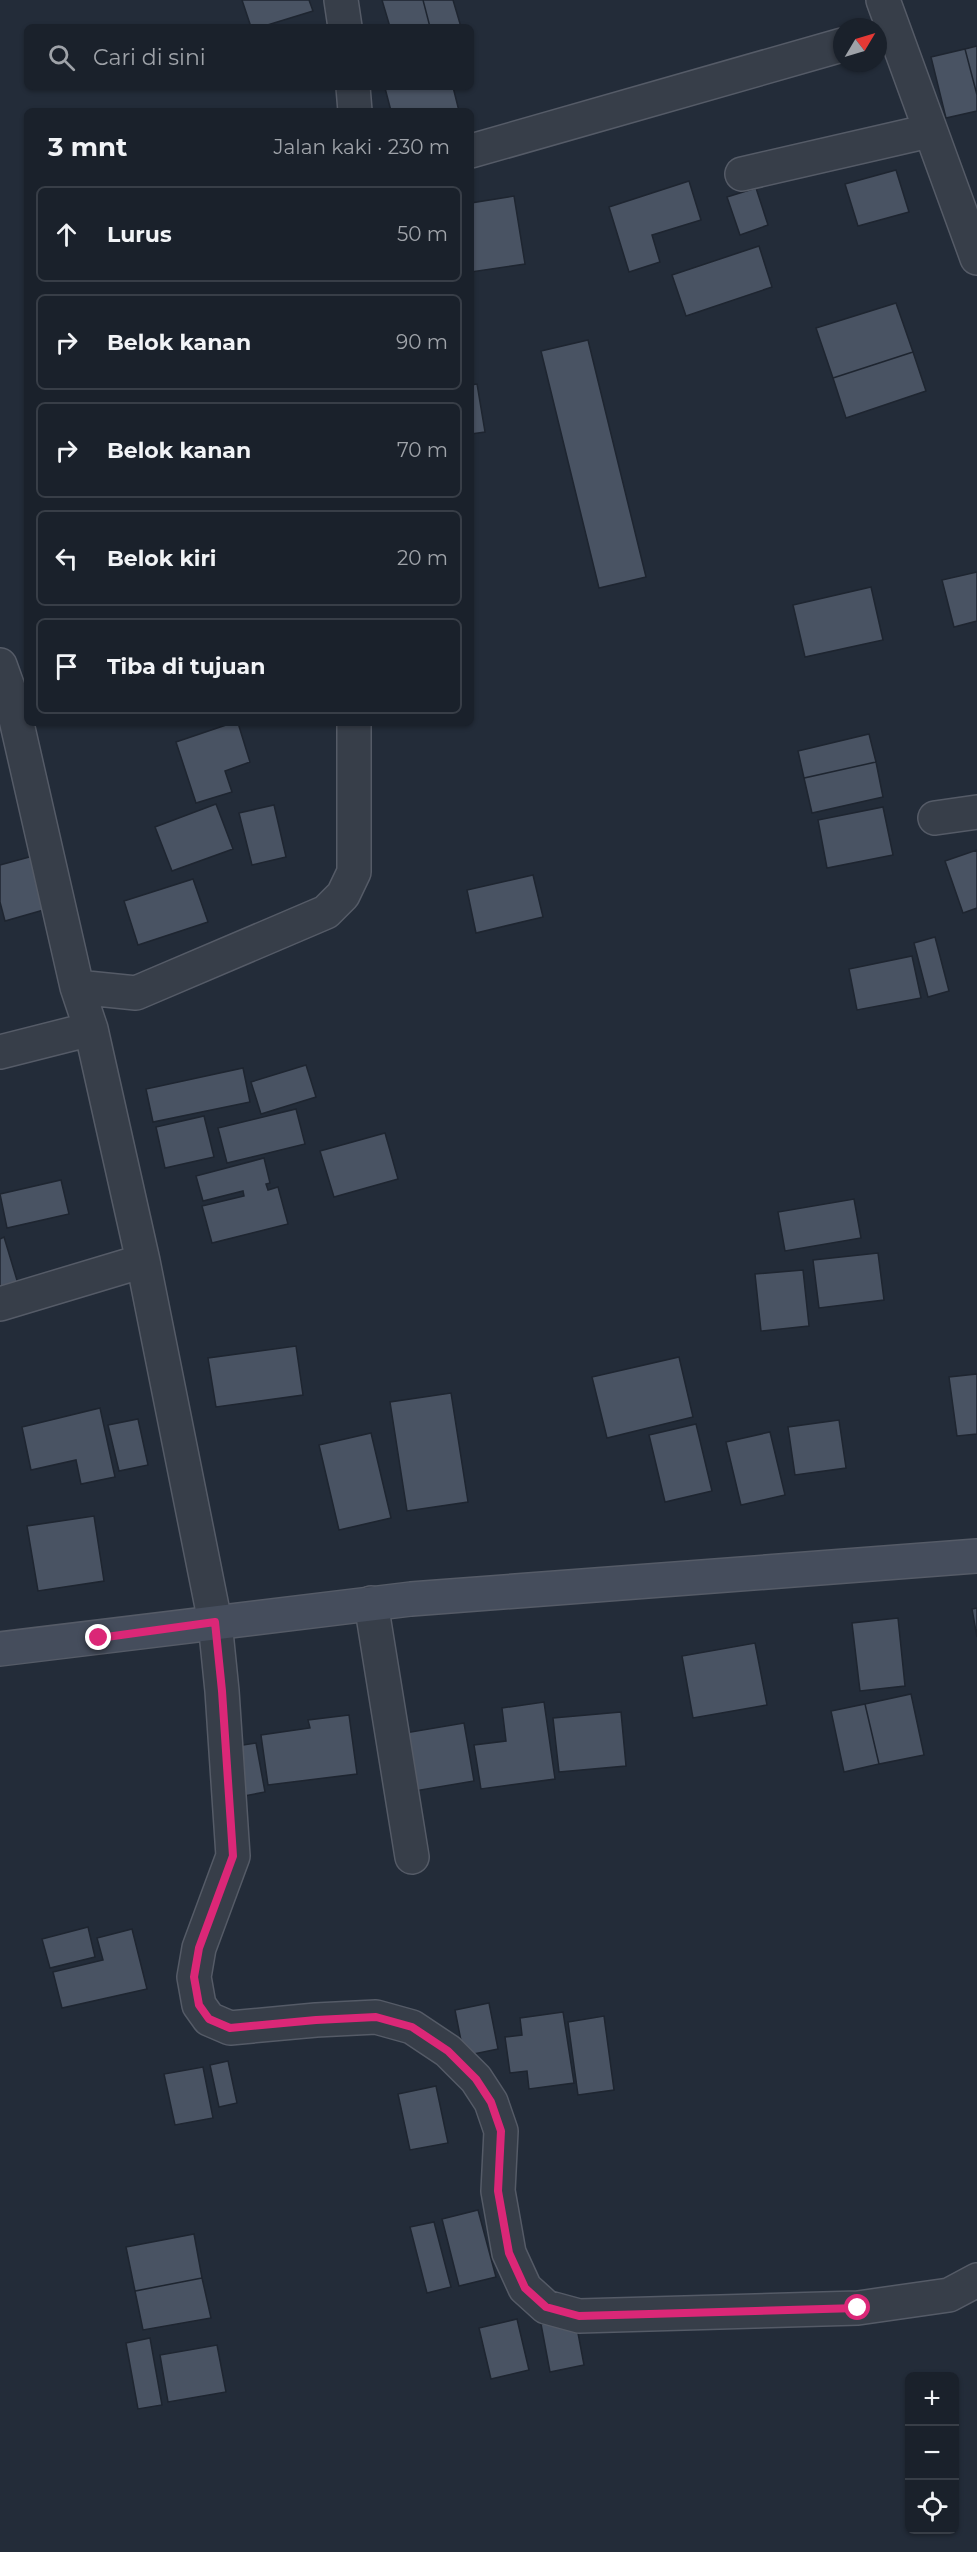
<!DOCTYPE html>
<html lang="id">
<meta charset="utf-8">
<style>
:root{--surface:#1a212b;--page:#272e37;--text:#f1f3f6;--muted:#9fa3a9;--line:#383e47}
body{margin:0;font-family:Montserrat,sans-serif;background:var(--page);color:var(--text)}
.controls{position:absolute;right:18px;bottom:18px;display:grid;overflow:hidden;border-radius:9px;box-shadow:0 2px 4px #0004}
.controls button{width:54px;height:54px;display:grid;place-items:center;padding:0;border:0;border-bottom:2px solid var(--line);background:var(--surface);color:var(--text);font:30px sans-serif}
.compass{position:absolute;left:833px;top:18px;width:54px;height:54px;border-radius:50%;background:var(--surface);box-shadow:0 2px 4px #0004;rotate:52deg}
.stop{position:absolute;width:18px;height:18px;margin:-14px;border:4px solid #db2777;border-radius:50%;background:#fff}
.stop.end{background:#db2777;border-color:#fff;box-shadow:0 2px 6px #0008}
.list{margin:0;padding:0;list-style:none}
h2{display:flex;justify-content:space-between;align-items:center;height:78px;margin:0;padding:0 24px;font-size:26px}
h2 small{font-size:20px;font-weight:400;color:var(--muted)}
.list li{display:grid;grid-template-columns:39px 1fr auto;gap:18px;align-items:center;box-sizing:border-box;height:96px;margin:0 12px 12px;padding:0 12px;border:2px solid var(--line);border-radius:9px}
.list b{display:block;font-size:22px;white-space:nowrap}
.list em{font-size:20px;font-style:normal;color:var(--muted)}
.icon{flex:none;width:33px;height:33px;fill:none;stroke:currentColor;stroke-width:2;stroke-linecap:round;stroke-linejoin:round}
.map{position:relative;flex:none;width:977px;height:2552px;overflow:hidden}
.search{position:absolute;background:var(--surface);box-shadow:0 2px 4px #0004;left:24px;top:24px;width:450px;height:66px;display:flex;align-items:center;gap:15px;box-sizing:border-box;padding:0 21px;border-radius:9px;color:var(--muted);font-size:22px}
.panel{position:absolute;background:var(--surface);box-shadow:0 2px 4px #0004;left:24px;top:108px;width:450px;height:618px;border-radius:9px}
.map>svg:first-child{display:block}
</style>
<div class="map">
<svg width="977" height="2552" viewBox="0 0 977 2552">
<rect width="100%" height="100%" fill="#232c39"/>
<path fill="#495363" stroke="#1e2530" stroke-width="1.5" d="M242 0H309L313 11 261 27H251Z
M382 0H423L430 27H390Z
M423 0H453L461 27H430Z
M977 46V95L965 49Z
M965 49 977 95V111L946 118 931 57Z
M390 87H453L459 111H391L385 88Z
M896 170 909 212 858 226 845 184Z
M689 181 701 220 652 235 660 262 629 272 609 207Z
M756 188 768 225 740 235 727 197Z
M514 196 525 264 471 272V203Z
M759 246 772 287 686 316 672 275Z
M896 303 913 352 833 378 816 328Z
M588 340 646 577 599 588 541 351Z
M913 352 926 391 846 418 833 378Z
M477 384 485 432 471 434V385Z
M977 572V621L954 627 942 580Z
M871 587 883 640 805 657 793 605Z
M232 723H238L250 762 225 771 232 792 196 803 176 742Z
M869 734 876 762 804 778 798 751Z
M876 762 883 797 812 813 804 778Z
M216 804 233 849 172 871 155 827Z
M274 805 286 857 252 865 239 813Z
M883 807 893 855 827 868 818 820Z
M977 850V908L963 913 945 861Z
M33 856 47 909 5 921 0 902V865Z
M533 875 543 917 476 933 467 890Z
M193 879 208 922 138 945 124 901Z
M935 937 949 991 928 997 914 943Z
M912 956 921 998 857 1010 849 969Z
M306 1065 316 1097 261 1114 251 1082Z
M243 1068 250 1102 153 1122 146 1089Z
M296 1109 305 1144 227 1163 218 1128Z
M204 1116 214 1157 165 1168 156 1127Z
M385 1133 398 1179 334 1197 320 1151Z
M264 1158 270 1183 266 1184 268 1190 278 1187 288 1224 212 1243 202 1206 244 1196 243 1191 203 1201 196 1176Z
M61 1180 69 1214 7 1228 0 1194Z
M854 1199 861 1238 785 1251 778 1212Z
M4 1237 19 1287 0 1293V1239Z
M878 1253 884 1300 819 1308 813 1260Z
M803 1270 809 1326 761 1331 755 1274Z
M296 1346 303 1395 216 1407 208 1358Z
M679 1357 693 1417 607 1438 592 1377Z
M977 1374V1434L957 1436 949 1377Z
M451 1393 468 1502 407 1511 390 1402Z
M100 1408 115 1477 81 1484 76 1460 31 1470 22 1427Z
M138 1419 148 1465 119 1471 108 1425Z
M839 1420 846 1468 795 1475 788 1427Z
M696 1424 712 1491 665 1502 649 1435Z
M770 1432 785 1495 741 1505 726 1442Z
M371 1433 391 1518 339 1530 319 1445Z
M94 1516 104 1581 38 1591 27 1526Z
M977 1608V1637L972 1609Z
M898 1618 905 1686 860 1691 852 1623Z
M755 1643 767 1705 693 1718 682 1656Z
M911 1694 924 1755 879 1764 865 1704Z
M544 1702 555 1779 481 1789 474 1745 506 1741 502 1708Z
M865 1704 879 1764 844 1772 831 1711Z
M621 1712 626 1766 559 1772 553 1718Z
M349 1715 357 1774 268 1785 261 1735 310 1728 308 1720Z
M464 1723 474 1781 409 1792 399 1734Z
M256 1743 265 1792 239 1797 230 1747Z
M88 1927 95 1957 50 1968 42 1939Z
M132 1929 147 1989 62 2008 53 1972 103 1960 97 1938Z
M489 2003 498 2049 464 2056 455 2010Z
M563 2012 574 2083 529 2089 527 2071 510 2073 505 2037 522 2035 520 2018Z
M604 2016 614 2090 578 2095 568 2022Z
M228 2061 237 2103 219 2107 210 2065Z
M203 2067 213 2118 175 2125 164 2074Z
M436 2086 448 2143 410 2150 398 2094Z
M478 2210 496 2277 459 2286 442 2219Z
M434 2222 451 2287 427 2293 410 2227Z
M194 2234 202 2278 135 2291 126 2247Z
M202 2278 211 2318 143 2330 135 2291Z
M575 2317 584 2365 550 2372 541 2324Z
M517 2319 529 2370 491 2379 479 2328Z
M150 2338 162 2405 138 2409 126 2343Z
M217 2345 226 2392 168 2402 160 2355Z"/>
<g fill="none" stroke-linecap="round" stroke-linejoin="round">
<defs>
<path id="street" d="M341 0 345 27
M883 0 977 258
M353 87 355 111
M471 151 842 45
M742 174 929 131
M0 665 10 693 77 987 91 1029 143 1261 215 1622 222 1691 233 1856 199 1948 194 1977 199 2005 209 2019 230 2028 316 2020 376 2017 412 2027 448 2051 476 2079 491 2102 501 2131 498 2191 509 2253 525 2288 546 2307 579 2316 858 2308 949 2295 977 2280
M935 818 977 812
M77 987 136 993 326 912 343 895 354 872V723
M0 1052 91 1029
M0 1304 143 1261
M371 1603 412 1857"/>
<path id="secondary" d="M0 1649 411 1599 977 1556"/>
</defs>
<use href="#street" stroke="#555b67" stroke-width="36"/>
<use href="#secondary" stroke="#555b67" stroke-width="36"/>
<use href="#street" stroke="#373e49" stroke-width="33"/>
<use href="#secondary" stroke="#454d5c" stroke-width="33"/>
</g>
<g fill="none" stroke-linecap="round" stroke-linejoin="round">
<path stroke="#db2777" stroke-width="8" d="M99 1638 215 1622 222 1691 233 1856 199 1948 194 1977 199 2005 209 2019 230 2028 316 2020 376 2017 412 2027 448 2051 476 2079 491 2102 501 2131 498 2191 509 2253 525 2288 546 2307 579 2316 858 2308"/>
</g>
</svg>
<div class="controls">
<button>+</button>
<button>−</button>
<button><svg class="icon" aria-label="locate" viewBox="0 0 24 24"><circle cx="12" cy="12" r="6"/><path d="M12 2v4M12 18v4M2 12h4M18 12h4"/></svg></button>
</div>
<svg class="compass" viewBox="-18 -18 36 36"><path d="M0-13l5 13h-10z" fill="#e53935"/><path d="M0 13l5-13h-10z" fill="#9fa3a9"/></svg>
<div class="stop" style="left:858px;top:2308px"></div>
<div class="stop end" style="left:99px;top:1638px"></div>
<div class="search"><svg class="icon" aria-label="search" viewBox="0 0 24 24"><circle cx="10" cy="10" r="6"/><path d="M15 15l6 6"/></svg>Cari di sini</div>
<section class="panel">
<h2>3 mnt<small>Jalan kaki · 230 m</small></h2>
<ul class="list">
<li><svg class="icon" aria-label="ahead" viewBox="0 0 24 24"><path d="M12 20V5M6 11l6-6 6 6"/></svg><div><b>Lurus</b></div><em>50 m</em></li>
<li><svg class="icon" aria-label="right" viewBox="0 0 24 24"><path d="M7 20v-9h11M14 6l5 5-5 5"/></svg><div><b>Belok kanan</b></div><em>90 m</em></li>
<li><svg class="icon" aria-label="right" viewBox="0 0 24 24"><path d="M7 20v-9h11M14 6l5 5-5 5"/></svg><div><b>Belok kanan</b></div><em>70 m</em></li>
<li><svg class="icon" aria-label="left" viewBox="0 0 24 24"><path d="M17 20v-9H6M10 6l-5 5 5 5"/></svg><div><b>Belok kiri</b></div><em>20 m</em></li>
<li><svg class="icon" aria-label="arrive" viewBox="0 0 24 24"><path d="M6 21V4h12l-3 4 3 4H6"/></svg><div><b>Tiba di tujuan</b></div></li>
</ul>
</section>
</div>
